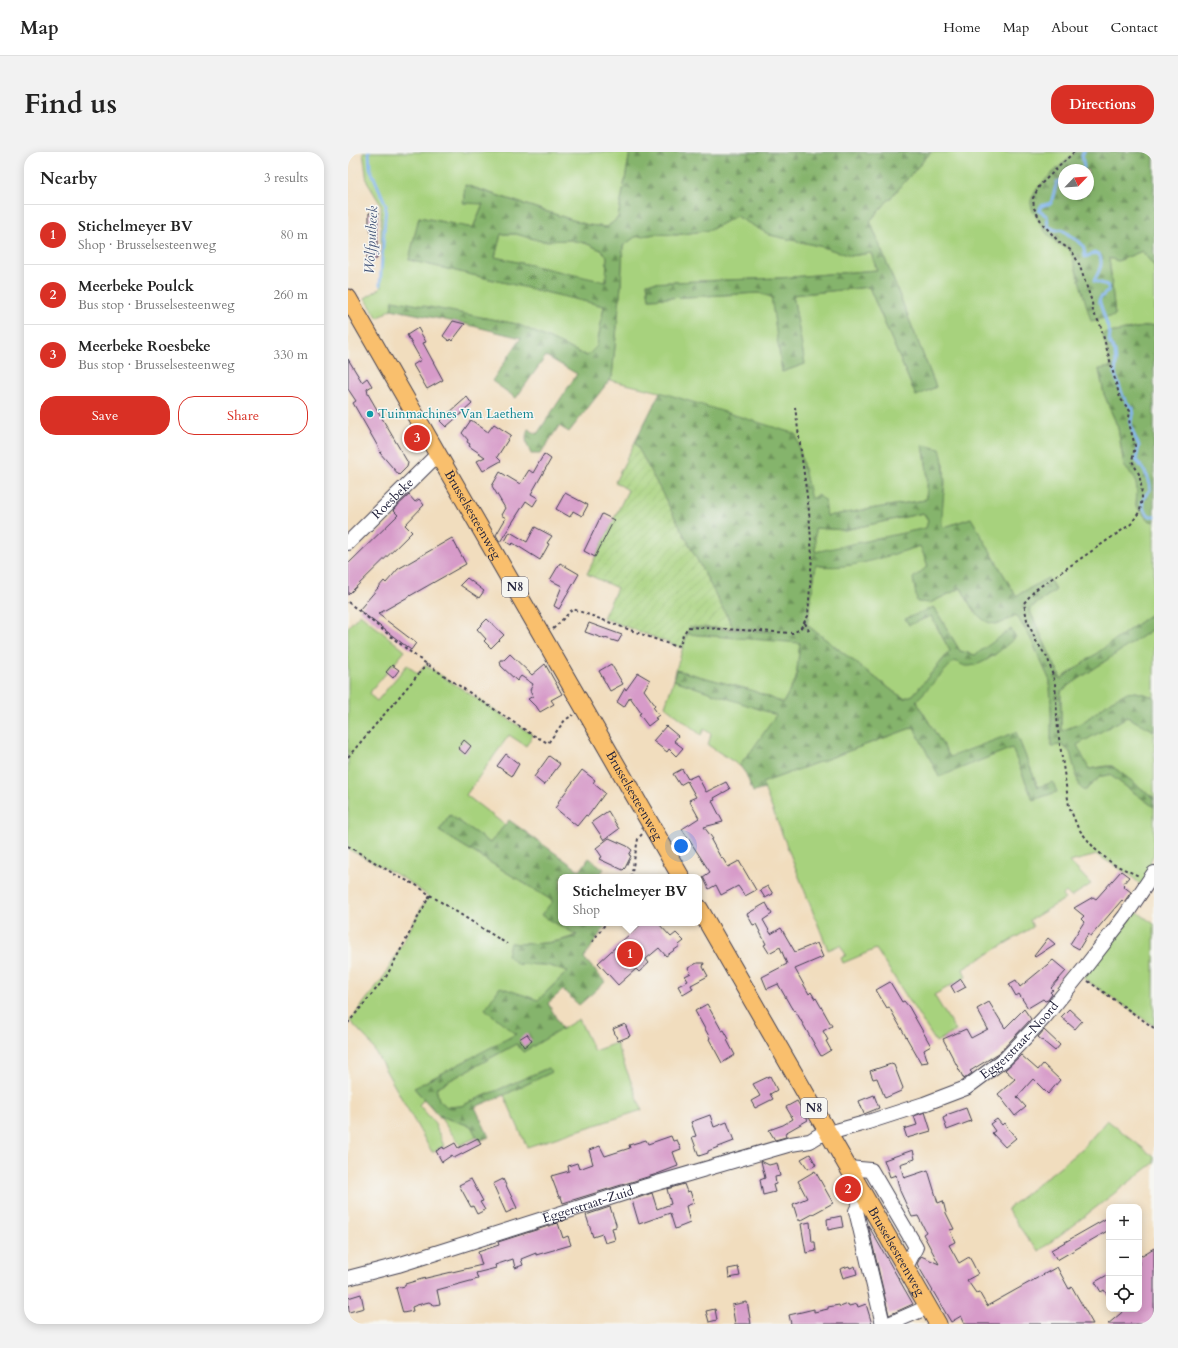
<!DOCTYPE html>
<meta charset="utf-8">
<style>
:root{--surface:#fff;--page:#f2f2f2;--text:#222;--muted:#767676;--line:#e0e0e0;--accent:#d93025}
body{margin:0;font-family:Cardo,serif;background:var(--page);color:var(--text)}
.controls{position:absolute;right:12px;bottom:12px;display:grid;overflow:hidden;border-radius:8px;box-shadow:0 2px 10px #0003}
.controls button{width:36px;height:36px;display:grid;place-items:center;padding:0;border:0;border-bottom:1px solid var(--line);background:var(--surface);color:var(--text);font:20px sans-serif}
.compass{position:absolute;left:710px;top:12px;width:36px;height:36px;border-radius:50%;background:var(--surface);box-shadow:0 2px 10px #0003;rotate:65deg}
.you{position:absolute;left:333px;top:694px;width:14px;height:14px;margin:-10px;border:3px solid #fff;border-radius:50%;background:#1a73e8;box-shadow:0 0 0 6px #1a73e833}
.badge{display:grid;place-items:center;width:26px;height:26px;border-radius:50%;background:var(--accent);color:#fff;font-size:13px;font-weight:700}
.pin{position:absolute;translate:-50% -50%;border:2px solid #fff;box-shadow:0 1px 4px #0006}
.popup{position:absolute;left:210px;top:722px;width:144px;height:52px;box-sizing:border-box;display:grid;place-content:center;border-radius:8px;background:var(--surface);filter:drop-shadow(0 1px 3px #0005);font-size:13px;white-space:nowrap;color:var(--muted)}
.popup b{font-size:15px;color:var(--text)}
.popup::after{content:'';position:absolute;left:50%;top:100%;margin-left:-8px;border:8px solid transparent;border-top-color:var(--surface)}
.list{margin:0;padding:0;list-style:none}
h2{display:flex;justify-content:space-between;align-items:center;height:52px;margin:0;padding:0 16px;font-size:17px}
h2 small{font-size:13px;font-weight:400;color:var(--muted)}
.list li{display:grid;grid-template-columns:26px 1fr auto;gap:12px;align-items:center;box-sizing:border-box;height:60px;padding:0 16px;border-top:1px solid var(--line)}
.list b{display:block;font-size:15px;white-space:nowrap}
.list p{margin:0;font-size:13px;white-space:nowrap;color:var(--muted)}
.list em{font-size:13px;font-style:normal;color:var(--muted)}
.actions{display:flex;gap:8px;padding:12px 16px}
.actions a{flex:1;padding:9px 0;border:1px solid var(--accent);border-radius:16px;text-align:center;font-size:14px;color:var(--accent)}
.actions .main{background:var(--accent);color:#fff}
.icon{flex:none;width:22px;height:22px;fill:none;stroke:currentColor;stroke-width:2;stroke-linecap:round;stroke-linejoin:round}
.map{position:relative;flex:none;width:806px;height:1172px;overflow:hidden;border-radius:16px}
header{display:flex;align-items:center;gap:24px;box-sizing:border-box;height:56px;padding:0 20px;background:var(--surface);border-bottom:1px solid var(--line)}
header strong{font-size:19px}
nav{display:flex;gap:22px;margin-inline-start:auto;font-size:14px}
.intro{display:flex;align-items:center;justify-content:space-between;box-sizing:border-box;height:96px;padding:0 24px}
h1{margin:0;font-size:28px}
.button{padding:10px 18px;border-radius:16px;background:var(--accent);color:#fff;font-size:14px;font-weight:700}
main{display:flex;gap:24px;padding:0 24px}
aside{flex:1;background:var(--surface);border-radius:16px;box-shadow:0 2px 10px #0003}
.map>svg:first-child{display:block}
</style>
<header>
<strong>Map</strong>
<nav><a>Home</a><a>Map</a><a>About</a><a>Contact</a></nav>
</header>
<div class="intro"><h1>Find us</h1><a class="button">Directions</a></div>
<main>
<aside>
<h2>Nearby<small>3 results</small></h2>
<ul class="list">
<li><span class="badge">1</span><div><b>Stichelmeyer BV</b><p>Shop · Brusselsesteenweg</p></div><em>80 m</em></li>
<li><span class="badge">2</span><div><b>Meerbeke Poulck</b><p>Bus stop · Brusselsesteenweg</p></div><em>260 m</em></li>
<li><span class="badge">3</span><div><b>Meerbeke Roesbeke</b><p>Bus stop · Brusselsesteenweg</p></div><em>330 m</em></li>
</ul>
<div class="actions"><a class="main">Save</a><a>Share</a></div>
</aside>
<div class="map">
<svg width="806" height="1172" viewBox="0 0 806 1172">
<defs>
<pattern id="forest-firs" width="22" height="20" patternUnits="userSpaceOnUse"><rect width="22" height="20" fill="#85b46c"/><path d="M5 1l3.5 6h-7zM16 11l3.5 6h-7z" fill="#6c925a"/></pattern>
<pattern id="garden-furrows" width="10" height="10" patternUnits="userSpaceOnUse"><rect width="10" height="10" fill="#a7d27d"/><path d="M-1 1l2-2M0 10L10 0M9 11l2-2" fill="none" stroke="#8fb46d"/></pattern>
</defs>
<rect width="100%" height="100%" fill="#f6f6f2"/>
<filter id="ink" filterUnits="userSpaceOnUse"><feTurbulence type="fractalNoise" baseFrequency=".025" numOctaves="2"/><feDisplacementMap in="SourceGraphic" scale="8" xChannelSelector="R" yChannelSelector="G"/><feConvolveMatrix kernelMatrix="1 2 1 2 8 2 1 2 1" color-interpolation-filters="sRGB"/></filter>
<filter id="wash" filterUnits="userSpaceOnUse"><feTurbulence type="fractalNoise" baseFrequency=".012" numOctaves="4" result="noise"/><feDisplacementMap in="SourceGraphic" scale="16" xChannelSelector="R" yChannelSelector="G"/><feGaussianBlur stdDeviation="0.9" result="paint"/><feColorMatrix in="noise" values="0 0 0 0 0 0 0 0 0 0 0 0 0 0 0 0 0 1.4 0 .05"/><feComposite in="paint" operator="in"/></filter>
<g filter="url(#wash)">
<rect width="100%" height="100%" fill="#f1ddbe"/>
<path fill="#a7d27d" stroke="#647a5c" d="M15 0H282L270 66 259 75 240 73 118 33 115 50 135 51 125 76 71 65 61 108 256 154 249 194 239 204 169 172 45 149 43 157 30 166 17 146 33 136V53L19 30Z
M583 0H729L697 28 708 91 722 97 732 131 767 164 761 106 770 109 794 99 806 114V173L755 182 764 215 751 218 756 242 770 276 776 314 787 326 789 337 788 354 800 368 806 370V460L713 527 681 457 708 438 700 426 668 444 623 366 594 376 593 363 597 332 596 311 575 293C578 311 582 330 577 348L479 364 463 347 312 240 261 228 264 225 273 134 275 94 287 85 308 82 328 83 362 78 388 64 422 83 475 95 502 104 523 101 529 118 431 126 299 131 301 147 411 141 424 145 434 220 457 212 445 143 521 135 568 244 588 235 522 69Z
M153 82H168L193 89 222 88 237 91 253 98 259 104 258 131 147 105Z
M576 361 580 368 579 376 467 401 466 376 497 378Z
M573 394 580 414 582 451 613 436 626 460 650 472 668 463 682 485 702 529 703 557 714 593 722 600 736 639 753 624 762 623 806 655V702L802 710 806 712V715L793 733 782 723 749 703 722 710 743 732 723 745 718 740 714 744 717 747 682 768 685 775 615 817 618 825 586 843 608 879 588 890 528 797 495 811 493 806 498 803 492 793 480 798 414 631 566 575 591 624 664 596 685 648 690 635 668 581 602 605 568 549 606 508C626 518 632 512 649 501L627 503 612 499 586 455 561 473 583 464 602 499 565 543 556 546 546 540 459 473 468 413 478 415 538 404Z
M12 462 57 499 23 539 22 543 29 549 59 513 70 522 77 513 185 583 178 594 161 583 118 643 157 673 142 691 102 663 91 679 205 749 193 763 229 782C212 792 181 793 162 791L169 812 198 813 220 819 190 848 169 882 66 936 76 947 71 953 86 970 96 994 84 1000 21 889 2 869 37 823 80 744 55 726 0 697V475Z
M806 476V545L788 540 764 548 734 571 713 579V539Z
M339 482 452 490 448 527 435 551 403 538 328 518Z
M326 528 429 563 404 598 396 607 392 614 360 593 363 582 356 577 353 583 317 554Z
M779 565 806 579V646L764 614H758L741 617 728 593Z
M788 759 806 772V874L735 826Z
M231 867 246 899 268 891 294 958 179 995 156 943 204 920 200 916 113 954 99 955 91 948 88 936 168 892 175 900Z
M91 964 123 974 129 985 112 993Z
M759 968 806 1005V1011L691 1099 682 1090 659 1057 735 996Z"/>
<path fill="url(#forest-firs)" stroke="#546b54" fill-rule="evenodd" d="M282 0H583L522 69 588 235 568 244 521 135 445 143 457 212 434 220 423 145 411 141 301 147 299 131 431 126 529 118 523 101 502 104 475 95 422 83 388 64 362 78 328 83 308 82 287 85 275 94 273 134 264 225 221 280 211 274 192 302H183C179 293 176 287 180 277L189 282 229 222 198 204 168 246 144 229 173 186 117 172 43 157 45 148 169 172 239 204 249 194 256 154 61 108 71 65 125 76 135 52 115 51 117 33 240 73 259 75 270 66ZM153 82H168L193 89 222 88 237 91 253 98 259 104 258 130 147 105Z
M729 0H806V114L794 99 770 109 761 106 767 164 743 169 722 97C707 90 699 85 691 69 688 64 682 56 683 49 685 34 718 10 729 0ZM716 18H740V42H716Z
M806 173V370L801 368 788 354 789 337 787 326 776 314 770 276 756 242 751 217 763 215 755 182Z
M312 240 448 282 463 347 469 343 477 348 479 364 577 348C582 330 578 311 575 293L592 297C601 327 593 347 594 376L623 366 668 444 700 426 708 438 681 457 713 527 806 460V476L713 539V579L734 571 764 548 778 541 788 540 806 545V579L779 565 729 593 741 617 764 614 806 646V655L762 623 753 624 736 639 731 634 722 600 714 593 703 594V557L702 529 682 485 668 463C663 465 655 472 649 472 630 472 620 449 613 436L582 451 569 450 565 426 580 414 572 394C542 403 499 420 468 413L459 473 546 540 556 546 565 543 602 499 583 464 561 473 557 467 586 455 612 499 627 503 663 477 668 485C656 495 635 516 617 514 614 513 609 510 606 509L568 549 602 605 668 580 690 635 705 630 709 640 685 648 664 596 591 625 566 575 414 631 417 637 405 640 398 622 392 614 396 607 404 598 428 563 326 528 328 518 403 538 435 551 448 527 452 491 339 482 341 475 427 480 385 476 287 290ZM575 361 580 368 578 376 467 400V376L497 378Z
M102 663 142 691 161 668 232 719 241 706 256 717 250 725H213V771H259L236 806 257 830 231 853 215 838 200 851 214 877 175 900 168 892 88 936 91 948 99 955 113 954 200 916 204 920 156 943 127 955 141 985 131 989 123 974 91 964 66 936 168 882 137 857 152 835 190 848 220 819 198 813 169 812 159 803 162 791C181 793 212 792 229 783L193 763 205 749 91 679Z"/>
<path fill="url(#garden-furrows)" stroke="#647a5c" d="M287 290 385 476 341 475 334 496 255 466 269 436 239 422 280 338 267 330Z"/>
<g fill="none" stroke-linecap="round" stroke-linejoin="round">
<path stroke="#82b5ef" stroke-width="3" d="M21 0 22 16 38 53 32 133
M735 18 736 16 734 3 736 0
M716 28 709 30 703 51 693 54 691 59 699 64 700 74 707 78C715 76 715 79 721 83 731 91 736 88 737 105L747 101 751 102C756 112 751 119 746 129L759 133 761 137C759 142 753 143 751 148L762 182 761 190 767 200 768 212 767 222 775 244 779 251 785 256C786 261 784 264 783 269 782 277 788 287 791 294L788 308C795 316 803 327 802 338 793 347 791 356 802 364H806"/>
</g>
<g id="blocks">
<path fill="#d79bc9" d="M21 61H30L29 94 26 95 21 71Z
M19 98H29V107H19Z
M105 169 117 172 104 189 102 187 101 189 95 184Z
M70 176 78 190 75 191 95 228 79 237 65 213 73 208 59 183Z
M0 207 14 230 19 226 24 234 19 237 20 242 60 311 59 315 51 323 32 301 33 300 5 251 8 249 0 237Z
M119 245 124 252 98 275 92 269Z
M123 268 140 280 146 272 163 283 149 305 153 309 135 319 129 309 137 305 121 294 122 292 119 290 120 288 114 281Z
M196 302 203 307 183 342 190 346 185 354 178 349 152 390 148 383 158 366 153 363 157 356 144 334 152 320 172 332 181 318 185 321Z
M217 341 240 353 234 364 225 359 222 365 208 357Z
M61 343 67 350 71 347 76 353 57 373 64 380 0 443V412L50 363 45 358Z
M254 362 266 368 247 405 236 399Z
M187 375 204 384 199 391 201 392 192 408 165 391 163 393 157 389 162 380 179 390Z
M104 386 118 412 30 462 68 491 63 498 11 458 36 429 38 431 50 417Z
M212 411 231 422 211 457 206 454 214 434 202 428Z
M119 426 136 439 131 446 112 433Z
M139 467 156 483 143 496 136 489 138 487 129 477Z
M241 471 274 483 270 490 257 486V487L237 480Z
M162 502 184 523 197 512 214 542 203 548 206 552 192 560 188 554V555L180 547 185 544 182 538 185 532 173 524 169 529 153 514 152 508H156Z
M263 512 275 532 262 539 251 519Z
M44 513 51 518 45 526 38 520Z
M290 521 302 528 296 538 307 553 305 555 311 563 307 566 309 567 300 574 291 562 293 561 282 545 276 555 269 550 277 536 278 538Z
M318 574 330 584 326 589 335 596 328 604 321 597 319 600 305 589Z
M116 588 123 594 117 602 110 596Z
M158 602 171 612 164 624 149 614Z
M201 604 212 612 196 633 186 625Z
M334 617 340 627 349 623 358 640 378 630 382 637 366 646 367 648 364 649 375 670 356 675 365 687 363 688 373 706 374 705 380 715 391 709 408 738 397 744 390 734 373 743 368 733 361 737 355 725 362 720 334 677 351 666 341 648 348 645 339 629 332 633 325 622Z
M234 618 247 628 245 631 257 641 240 664 238 663 229 674 207 656 211 651 210 650Z
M260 659 271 677 256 688 244 670Z
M261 686 279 694 284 698 281 703 283 704 277 716 275 718 251 707 254 705 248 696Z
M773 719 781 725 775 732 776 733 775 734 783 740 776 750 774 748 743 784 740 782 731 797 722 792 736 770 733 767 736 764 726 756 745 745 748 747Z
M420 734 425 742 417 746 412 738Z
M418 751 424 762 415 768 423 782 433 776 447 800 469 791 475 805 447 817 461 842 463 840 467 847 468 846 484 874 475 879 480 888 478 889 483 898 473 904 447 858 446 859 443 855 430 832 419 837 414 825 439 812 432 795 421 801 416 793 418 792 408 772 405 773 399 762Z
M294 771H310L323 785 328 781 336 789 331 793 332 794 318 804 311 796 298 807 301 811 291 820 288 817 270 833 250 811Z
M700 786 707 792 687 805 686 804Z
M705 808 718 819 703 836 705 838 702 840 704 842 700 848 697 849 695 847 680 856 671 842 668 844 661 832 668 828 672 835Z
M349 811H356L355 815 360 824 343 833 345 837 335 843 330 834 340 829 337 824 343 821 340 816Z
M613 827 618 835 607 841 603 834Z
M542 830 554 850 556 849 561 855 583 894 576 898 580 910 573 911 541 855 539 856 528 838Z
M641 850 657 876 676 857 683 867 651 901 622 919 624 921 616 927 595 887 618 877 623 886 640 877 629 857Z
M359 852 374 879 376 878 381 887 379 888 387 903 374 911 361 887 362 886 347 859Z
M721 857 734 869 727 877 713 865Z
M277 872 282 884 270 889 265 877Z
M696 878 712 893 707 899 690 885Z
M179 882 184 889 176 895 171 887Z
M673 903 690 918 695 912 712 928 700 942 685 927 669 945 678 955 667 964 650 942 667 927 657 918Z
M543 912 546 913 555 936 553 939 537 946 529 926 525 927 522 919Z
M422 924 429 938 422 942 425 947 407 956 403 949 412 944 405 932Z
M526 943 531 956 516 962 511 949Z
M449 949 460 968 437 981 438 985 427 988 421 978 435 973 445 967 438 955Z
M618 956 623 969 599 978 595 966 599 964 598 963Z
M577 960 583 979 559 986 556 977 569 973 566 964Z
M362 963 366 975 379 970 386 989 360 999V1001L351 1004 344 985 348 984 343 970Z
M649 967 654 973 656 971 668 986 657 995 644 981 647 979 642 972Z
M323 984 325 989 329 988 330 990 333 997 325 1000 330 1014 309 1022 215 1051 213 1045H211L203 1024 221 1019 220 1014 229 1011 231 1017 245 1012 241 998 252 994 257 1004 282 996 281 993 298 988 300 992Z
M130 986 133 992 106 1006 104 1003 94 1010 88 999 95 995 96 997 107 991 110 996Z
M565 998 567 1007 552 1012 556 1026 580 1018 590 1051 595 1049 598 1061 606 1077 602 1078 607 1090 601 1093 611 1111 621 1105 624 1110 630 1122 619 1128 628 1141 631 1140 639 1154 709 1115 721 1137 724 1135 745 1172H617L613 1164 603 1170 569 1112 573 1104 591 1112 575 1082 578 1080 570 1064 564 1065 552 1039 548 1023 542 1025 536 1008Z
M462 1002 468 1013 460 1017 453 1007Z
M413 1009 421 1013 429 1011 432 1024 427 1025 428 1032 425 1033 427 1040 415 1043 412 1028 417 1026Z
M467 1019 485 1051 452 1069V1068H450L445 1052 459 1046 450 1029Z
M123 1027 135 1049 132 1050 137 1058 129 1062 125 1054 123 1055 111 1033Z
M155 1027 169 1056 158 1061 145 1032Z
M336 1032 339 1040 342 1039 346 1051 338 1054 342 1071 327 1077 322 1061 291 1072 284 1048 304 1041 309 1057 323 1052 319 1037Z
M262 1055 268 1072V1075L264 1076 267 1088 257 1091 254 1082 245 1085 238 1063Z
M493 1064 495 1075 480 1078 479 1067Z
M761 1065V1078L709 1108 703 1098Z
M462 1070 464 1090H467L468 1099 458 1101 453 1072Z
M210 1071 215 1086 220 1084 223 1093 188 1103V1101L173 1107 175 1113 167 1116 165 1107 147 1113 148 1116 128 1121 130 1127 89 1138 92 1152 86 1153 81 1150 69 1153 64 1155 65 1159 55 1161 48 1136 57 1134V1132L74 1127 134 1113 130 1100 151 1093 150 1090Z
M520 1073 565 1152 541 1163Z
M806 1096V1172H760L778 1157H791V1105Z
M501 1114 502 1116 507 1114 509 1122 495 1126 492 1117Z
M390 1115 392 1124 381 1126 380 1117Z
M761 1122V1145L756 1138 753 1140 747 1130Z
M13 1142 16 1156 1 1160 0 1146Z
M399 1150 403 1172H387L384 1153Z
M500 1152 501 1154 509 1152 510 1155 518 1152 524 1172H443L441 1163 466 1157V1160L480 1157V1155L491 1153 492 1155Z
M367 1157 369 1168 361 1170 358 1159Z"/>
</g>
</g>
<g filter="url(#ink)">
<use href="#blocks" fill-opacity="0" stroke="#413e4f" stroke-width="1"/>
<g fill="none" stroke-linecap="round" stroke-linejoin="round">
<defs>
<g id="minor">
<path id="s1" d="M0 391 90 302"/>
<path d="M500 1016 523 1018 568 1095 558 1115"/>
<path d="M516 1043 508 1059 535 1172"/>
<path id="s2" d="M0 1126 50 1113 299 1034 443 992 462 989 470 984 517 971 576 952 618 936 657 907 696 866 735 818 777 764 806 721"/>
<path d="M541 1172 580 1155"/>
</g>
<g id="major">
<path id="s3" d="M0 146 333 725"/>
<path id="s4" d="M351 756 590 1172"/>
</g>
</defs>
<use href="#minor" stroke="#413e4f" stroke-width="16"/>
<use href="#major" stroke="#413e4f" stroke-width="19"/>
<path stroke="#413e4f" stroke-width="2" stroke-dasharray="3 3" stroke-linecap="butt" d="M726 0 692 33 685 46 686 56 694 71 712 91 724 99 731 112 744 150 745 160 752 172 772 246 782 259 781 266 782 275 787 294 784 309 791 322 793 332 794 345 792 359 783 372 687 438 676 451 679 468 688 489 700 507 707 531 710 579 721 654 730 676 747 697 765 712 791 724
M0 450 70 506 183 582 200 591 217 568 225 563
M457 471 462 481
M205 477 225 457 326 494 332 493 335 483 340 475 445 481 452 477 460 464 464 404 461 359 447 255
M0 605 79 512
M0 694 51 725 68 733 82 743 38 825 0 871
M283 725 290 687 294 682
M82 743 159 792
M244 790 258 771
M740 829 806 876"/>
<use href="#minor" stroke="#fff" stroke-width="14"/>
<use href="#major" stroke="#f9bf6d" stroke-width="17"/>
</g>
</g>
<circle fill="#0f9aa8" stroke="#f6f6f2" stroke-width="1.5" cx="22" cy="262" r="4"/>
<g text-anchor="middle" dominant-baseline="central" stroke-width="3" stroke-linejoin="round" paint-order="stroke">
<g fill="#f6f6f2" stroke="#626272" stroke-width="1">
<rect x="154" y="425" width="26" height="20" rx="3"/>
<rect x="453" y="946" width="26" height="20" rx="3"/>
</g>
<g font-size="12" font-weight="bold" fill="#22223b">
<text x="167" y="435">N8</text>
<text x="466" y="956">N8</text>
</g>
<g font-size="13" fill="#0d838f" stroke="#f6f6f2" text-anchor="start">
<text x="30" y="262">Tuinmachines Van Laethem</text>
</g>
<g font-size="13" fill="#22223b" stroke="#f6f6f2">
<text stroke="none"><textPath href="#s1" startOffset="63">Roesbeke</textPath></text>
<text stroke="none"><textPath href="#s3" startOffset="250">Brusselsesteenweg</textPath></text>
<text stroke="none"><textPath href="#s3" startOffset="574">Brusselsesteenweg</textPath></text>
<text stroke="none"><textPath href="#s2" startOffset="719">Eggerstraat-Noord</textPath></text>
<text stroke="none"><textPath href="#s2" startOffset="251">Eggerstraat-Zuid</textPath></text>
<text stroke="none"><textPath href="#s4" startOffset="396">Brusselsesteenweg</textPath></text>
</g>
<g font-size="14" font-style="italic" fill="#44557a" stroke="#f6f6f2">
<text transform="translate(23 88) rotate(-87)">Wolfputbeek</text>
</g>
</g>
</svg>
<div class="controls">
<button>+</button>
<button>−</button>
<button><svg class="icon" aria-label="locate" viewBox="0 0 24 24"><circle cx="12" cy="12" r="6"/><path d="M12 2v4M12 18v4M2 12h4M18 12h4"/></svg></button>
</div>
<svg class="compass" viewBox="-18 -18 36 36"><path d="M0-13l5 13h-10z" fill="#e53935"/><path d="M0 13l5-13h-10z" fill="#767676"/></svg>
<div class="you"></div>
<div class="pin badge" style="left:282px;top:802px">1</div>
<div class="popup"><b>Stichelmeyer BV</b>Shop</div>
<div class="pin badge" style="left:500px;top:1037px">2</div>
<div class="pin badge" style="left:69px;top:286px">3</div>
</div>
</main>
